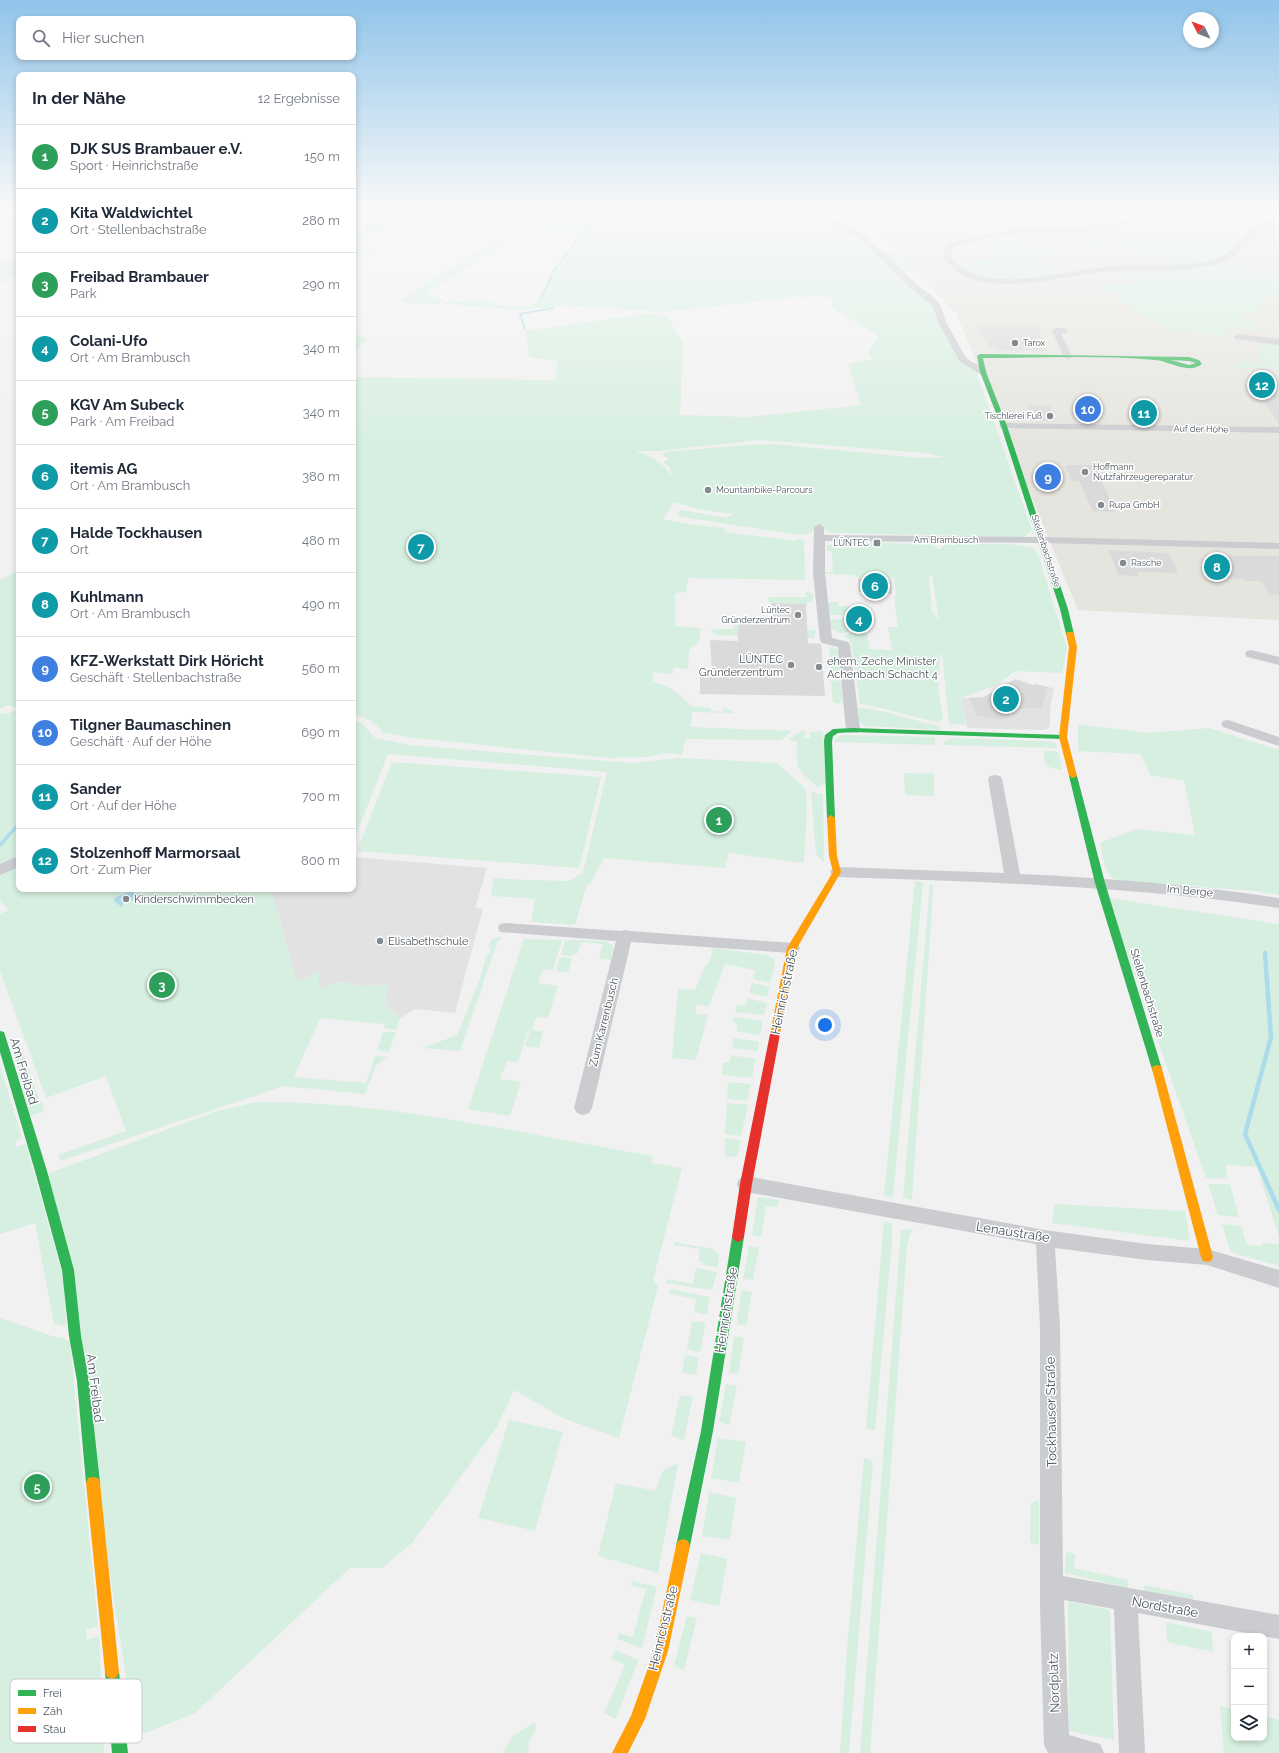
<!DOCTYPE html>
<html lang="de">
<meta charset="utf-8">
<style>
:root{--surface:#fff;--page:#f2f2f3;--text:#1f2937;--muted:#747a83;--line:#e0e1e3;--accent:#838a90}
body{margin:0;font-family:Raleway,sans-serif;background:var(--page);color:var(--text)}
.controls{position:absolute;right:12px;bottom:12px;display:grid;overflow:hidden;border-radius:8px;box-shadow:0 2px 6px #0003}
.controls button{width:36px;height:36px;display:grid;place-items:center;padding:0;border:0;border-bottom:1px solid var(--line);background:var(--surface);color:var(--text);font:20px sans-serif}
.compass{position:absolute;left:1183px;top:12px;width:36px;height:36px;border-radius:50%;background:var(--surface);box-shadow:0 2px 6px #0003;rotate:312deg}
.you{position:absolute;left:825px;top:1025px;width:14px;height:14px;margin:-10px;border:3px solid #fff;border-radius:50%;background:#1a73e8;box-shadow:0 0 0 6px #1a73e833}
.badge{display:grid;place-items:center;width:26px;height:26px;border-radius:50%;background:var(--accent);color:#fff;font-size:13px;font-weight:700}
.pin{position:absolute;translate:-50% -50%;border:2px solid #fff;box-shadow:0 1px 4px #0006}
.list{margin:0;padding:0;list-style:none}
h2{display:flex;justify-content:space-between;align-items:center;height:52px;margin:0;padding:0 16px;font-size:17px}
h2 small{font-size:13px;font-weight:400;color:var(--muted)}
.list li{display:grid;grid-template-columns:26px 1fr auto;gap:12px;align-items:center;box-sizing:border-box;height:64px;padding:0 16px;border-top:1px solid var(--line)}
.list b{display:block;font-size:15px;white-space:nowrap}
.list p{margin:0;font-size:13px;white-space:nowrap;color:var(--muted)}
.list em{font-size:13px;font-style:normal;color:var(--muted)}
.icon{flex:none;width:22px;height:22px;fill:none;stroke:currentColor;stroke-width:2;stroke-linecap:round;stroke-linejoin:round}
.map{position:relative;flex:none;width:1279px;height:1753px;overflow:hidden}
.search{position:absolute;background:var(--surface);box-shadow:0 2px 6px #0003;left:16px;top:16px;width:340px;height:44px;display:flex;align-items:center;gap:10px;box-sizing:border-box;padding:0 14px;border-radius:8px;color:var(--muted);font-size:15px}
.panel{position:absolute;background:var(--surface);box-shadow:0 2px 6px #0003;left:16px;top:72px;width:340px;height:820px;border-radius:8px}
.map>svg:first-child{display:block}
</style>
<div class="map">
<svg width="1279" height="1753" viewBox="0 0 1279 1753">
<rect width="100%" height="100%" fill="#f1f1f1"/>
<path fill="#e5e4de" d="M1132 209H1279V620L1078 610 956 313 889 244 951 242 1032 229 1112 222Z"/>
<path fill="#e3e2e2" d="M1048 687 1054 688 1050 709V725L1048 729 1042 730 967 728 961 698H968L973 706 976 716 999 720 1019 709 1042 708Z
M353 857 487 868 475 908 483 909 455 1013 415 1009 400 1018 384 1004 389 985 365 986 338 982 319 989V973L297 982 271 889H353Z"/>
<path fill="#d6efe0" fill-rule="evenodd" d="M0 209H19V231L0 229Z
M353 209H1132L1112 222 1032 229 951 242 889 244 875 240 872 237 868 240 879 253 897 252 912 270 905 273 934 307 957 356 976 371 1032 530 1024 537 832 533 826 530 824 527H814L813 531 806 535 794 534 681 517 676 513 682 510 726 518 733 514 697 509 674 502 663 519 687 524 725 528 724 532 795 541 796 539 804 540 805 580 688 578 686 592 675 593V626L701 628 699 641 689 650 688 669 673 667V674L653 672V682C669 685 680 693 690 706L711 708V711L723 712V708L732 710 733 713 692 712 691 727 792 731 781 740 685 739 682 755 667 753 647 757 608 758 415 738 384 733 372 721 353 714V377L556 380 557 361 529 357 525 331 644 314 666 315 683 342 680 415 748 417 861 405 848 364 874 359 868 353 879 336 831 307 833 298 814 296 810 298 798 297 674 311H646L566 305 520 310 443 304 447 301 463 302 482 299 499 305 521 307 536 303 554 272 583 232 524 231 427 293 443 300 438 304 397 302 521 224 438 221 419 228 375 233 362 242 377 249 357 256H353V236L372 221 353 220ZM655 220 665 222 589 226 559 225 533 227 566 222ZM761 440 900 451 927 453 943 457 919 458 774 444 746 445 667 452 662 455 669 459 663 462 670 468 671 476C661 460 652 458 636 451H659Z
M1221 209H1279V217L1266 220 1251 227 1238 243 1226 253 1210 260 1196 263 1170 264 1118 245 1030 256 1060 273C1020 279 996 285 960 265L1002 255 990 245 1000 244 996 238 1017 236 1034 249 1105 242 1074 231 1113 229 1133 223 1164 236 1175 232 1191 220Z
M0 261H19V274L0 284Z
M1224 261 1266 274 1279 265V297L1265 295 1258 314 1241 313V319L1260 323 1258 331 1227 327 1225 337 1166 329 1128 305 1106 298 1122 299 1126 296 1094 289 1132 281 1110 271Z
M353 335 368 338 353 355Z
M1261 342 1279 345V368H1236L1234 361 1262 363 1256 349H1263Z
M838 542 934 544 936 548 941 549 944 544H1009L1032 547 1038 554 1067 648 1062 673 1015 671 997 685 961 698 966 725 949 724 942 652 940 656 938 687 943 716 940 722C913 719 886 707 860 704L851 643 849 639 844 636 854 630H866L870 649 892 650 888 627H898L894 597H896L894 578 854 577V575L825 574 824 572H833L832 551H826L827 546ZM929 575H932L939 620 931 610C932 598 929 587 929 575Z
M19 570V709L8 705 0 709V580Z
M806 592 814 594 813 600 806 604 769 603 768 597H806Z
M831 602H838L839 606H852L853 612 847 615H827V603Z
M734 617H739V629L816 630 814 638 717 635 711 631 716 629H734Z
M827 619 846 620 852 626 851 630 842 634 831 629Z
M833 647 839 650 840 673H831L829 651V648Z
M831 680 840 681 843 702 839 704 833 702Z
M858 708C886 709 912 721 940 726L941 730 866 726 859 722Z
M13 711H19V715L14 717 17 722H19V861L0 870V713L7 714Z
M353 720 363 724 375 738 409 745 631 763 679 758 777 763 806 789 807 810 804 863 729 853 725 868 604 858 590 884H587L575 925 531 922 535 899 493 896 491 894 494 878 525 880 569 881 583 873 607 772 388 754 353 843Z
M1078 724 1146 733 1209 728 1279 750V895L1255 891 1123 881 1111 877 1105 867 1100 843 1136 829 1195 835 1184 781 1150 775 1141 754 1078 751Z
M801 731H805V738H810V732L823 731 826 783 818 787C795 768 797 770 797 741L788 740Z
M841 735 935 737V745L833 742Z
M949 738 1052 741 1056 744 1057 748 942 745 944 741 949 740Z
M1043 751H1055L1059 753 1062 769 1060 770 1046 766Z
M392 762 601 777 579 868 357 851Z
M904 773 934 774V796L905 795Z
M811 792 823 794 824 863 816 854Z
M19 866V889H271L297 982 319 973V989L338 982 365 986 390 985 384 1004 400 1018 396 1030 384 1028 385 1024 320 1018 294 1077 366 1083 375 1056 388 1057 376 1065 365 1094 284 1086 60 1161 58 1155 126 1131 106 1076 46 1098 0 971V914L8 910 0 901V875Z
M915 881 923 882 893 1197 884 1195Z
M930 884 933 885 931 923 912 1200 903 1198Z
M1108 898 1279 924V1237L1257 1167 1225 1165 1228 1179 1206 1178Z
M496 937H502L497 943 460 1051 423 1048 457 1035 480 978 487 954 490 953 492 947H488L492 939Z
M524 939 562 940 553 970 543 969 538 983 558 986 548 1018 536 1017 532 1030 543 1031 539 1048 525 1046 530 1031H528L518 1062 507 1061 500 1079 521 1082 510 1116 468 1109Z
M565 940 606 941 613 946 611 960 599 959 603 944 582 942 577 954H574L573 956 561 955Z
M713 948 767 955 774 959 775 965 770 983 753 979 755 970 725 964 709 1006 697 1005 695 1014 708 1015 696 1060 672 1058 678 989 695 990 704 968 710 960Z
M560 957 572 958 568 973 556 971Z
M752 983 770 987 767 997 749 993Z
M747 998 767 1003 764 1015 735 1012 737 1005 745 1006Z
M734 1017 763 1021 760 1035 736 1031 738 1024 733 1023Z
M383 1032H396L389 1052 377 1050Z
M734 1038 759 1042 757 1051 732 1048Z
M19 1040 39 1100H41L44 1111 29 1116 11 1042Z
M731 1055 755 1059 752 1078 722 1075 723 1062 729 1063Z
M0 1065 22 1138 15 1141 16 1147 26 1144 64 1281 66 1327 54 1324 35 1223 0 1234Z
M728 1082 751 1084 747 1101 727 1099Z
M257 1102C390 1101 522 1134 653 1156L651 1163 682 1168 653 1280 658 1286 619 1438 565 1419 514 1390 497 1427 412 1543 382 1568H350L195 1713 148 1732 135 1734 47 1174 214 1112Z
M727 1103 748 1105 741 1136 725 1134Z
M725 1138 741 1140 737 1157 725 1156Z
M1208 1184H1230L1239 1217 1218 1215Z
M759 1197 779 1200 777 1207 766 1206 761 1237 752 1235 757 1202Z
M1054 1204 1185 1211 1190 1241 1052 1223Z
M884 1221 892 1224V1240L875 1430 866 1429Z
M1222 1224 1241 1226 1247 1245 1263 1246 1262 1243 1279 1244V1266L1230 1252Z
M914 1229 910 1234 907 1246 870 1753H860L901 1230Z
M674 1242 713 1249 719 1255 717 1267 703 1265 704 1263 698 1261 700 1249 674 1245Z
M749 1246 759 1247 753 1280 743 1279Z
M696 1268 717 1272 712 1290 666 1283V1279L693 1284Z
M671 1289 710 1297 707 1315 694 1312 696 1299 669 1294Z
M741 1290 752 1292 746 1326 737 1324Z
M0 1318 58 1338 61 1337 70 1342 98 1626 86 1629 87 1640 99 1636 104 1753H0Z
M692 1321 706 1323 700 1352 687 1349Z
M734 1336 744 1338 738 1374 729 1373Z
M685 1355 699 1358 696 1375 682 1372Z
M726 1384 737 1386 729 1425 719 1422Z
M680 1395 693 1397 684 1440 671 1436Z
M509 1420 563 1432 535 1531 478 1518Z
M718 1438 746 1442 739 1483 711 1478Z
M864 1458 873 1461 849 1753H840L847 1649Z
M678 1464 658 1573 598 1556 616 1483 656 1491C661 1476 660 1467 678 1464Z
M709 1492 736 1498 730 1540 702 1536Z
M1039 1500V1545L1030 1542 1031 1503Z
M1066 1552 1075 1554 1074 1568 1128 1580V1588L1065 1573Z
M701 1553 727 1559 719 1606 690 1600Z
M632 1581 657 1587 642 1648 617 1639 619 1633 633 1637 646 1589 631 1585Z
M1144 1585 1193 1595V1601L1145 1591Z
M1068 1601 1110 1610 1114 1740 1069 1731Z
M687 1616 697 1618 684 1670 674 1666Z
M1166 1622 1212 1632 1213 1652 1167 1642Z
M616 1650 638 1660 616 1719 604 1713 625 1665 611 1658Z
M1220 1706 1234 1709V1738H1264V1716L1279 1720V1753H1224Z
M535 1722 536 1729 528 1743 529 1748 526 1753H503L513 1736Z"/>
<path fill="#acdceb" d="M353 209H559L444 210Z
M130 891 140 897 135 901 130 900 123 903 122 907 114 901 115 898Z"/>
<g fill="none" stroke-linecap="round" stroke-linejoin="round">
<path stroke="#acdceb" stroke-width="2" d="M536 224 551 225 624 223 760 213
M353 238 390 221 504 222 515 220 528 222
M541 299 553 272 586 227 590 225
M525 329 520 314 553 308"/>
<path stroke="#acdceb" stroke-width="3.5" d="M0 845 19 824"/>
<path stroke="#acdceb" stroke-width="4.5" d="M1265 953 1271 1037 1245 1134 1279 1210"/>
</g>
<path fill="#dadadb" d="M976 325H1037L1048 351 996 350 995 348 989 347Z
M1247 377 1267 378 1279 397V424Z
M1075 400H1094L1102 418 1082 417Z
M1028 405H1049L1055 421H1033Z
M1065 465H1098L1106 479H1101L1115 512 1093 511 1079 481H1072Z
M1109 550 1169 553 1178 573 1137 572 1138 576 1118 575Z
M1206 555 1279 556V595H1270L1262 581H1245L1244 579 1217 578Z
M858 578 891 579 892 594 859 592Z
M771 603 806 604 808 643 821 644 825 696 700 694V672H712L710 640 738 641 739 617 772 618Z
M858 611 868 614 876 620 869 624 860 626 851 624 842 619 849 614Z
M1015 679 1033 685 1035 684 1048 687 1042 708 1019 709 999 720 976 716 973 706 968 698 984 697Z"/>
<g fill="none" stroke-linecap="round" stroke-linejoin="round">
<path fill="#cacccf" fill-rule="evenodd" d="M804 209H811L865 235 921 288 935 298 940 305 947 324 966 358 986 370 987 372 986 374H980L960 362 939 324 932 305 915 292 871 249 859 239 814 217Z
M1137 209H1145C1139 216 1132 223 1123 226 1104 231 1082 231 1062 232 1026 233 987 235 953 248L951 255C974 299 1067 270 1105 267 1142 263 1181 270 1217 258 1235 252 1243 234 1259 225 1265 221 1272 220 1279 218V222C1253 229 1246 253 1223 262 1185 275 1144 268 1105 271 1062 276 969 305 943 255L947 245C981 232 1020 229 1056 227 1077 227 1101 229 1121 222 1128 219 1132 214 1137 209Z
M1064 328 1068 331 1067 333 1061 334 1072 357 1068 360 1064 357 1052 331 1056 328Z
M1238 334 1279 339V345L1235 339 1234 337Z
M1004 423 1279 427V433L1001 428 999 426 1001 424Z
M819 524 824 527V535L1042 537 1279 543V549L1042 543 825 541V573L832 638 848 642 850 645 860 730 858 733H848L846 730 838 647 822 643 820 640 813 573 814 527Z
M1251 650 1279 657V665L1247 657 1245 654 1247 651Z
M1228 720 1279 737V746L1223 727 1221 724 1223 721Z
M995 775 1000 776 1002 779 1020 874C1107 878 1193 885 1279 898V908C1132 886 985 882 837 877L832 875 830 872 832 869 837 867 1004 873 988 779 990 776Z
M19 856V867L0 875V864Z
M506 923 621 931 625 930 631 931 792 943 798 944 800 948 798 952 792 953 631 942 592 1108 589 1113 583 1115 577 1113 574 1108 616 941 500 932 498 928 500 924Z
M746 1176 1045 1230 1147 1244 1207 1249 1279 1270V1288L1207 1265 1147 1260 1055 1248 1060 1327 1063 1576 1279 1615V1639L1138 1613 1145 1753H1119L1114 1609 1064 1600 1069 1735 1100 1744 1104 1753H1048L1044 1745 1040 1607V1327L1036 1244 746 1192 739 1189 737 1184 739 1179Z"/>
<path fill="#30b455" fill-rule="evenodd" d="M980 354 1189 357 1199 360 1202 364C1188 375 1170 361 1155 360 1098 355 1040 358 983 358L986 372 1007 426 1068 609 1074 634 1073 636H1067L1066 634 1060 609 1001 426 980 372 977 356ZM1171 360 1189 361 1196 363 1189 365Z
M853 728 1063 735 1067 737 1063 739 853 732 838 733 833 736 832 741 835 818 831 821 827 818 824 741 825 735 833 729Z
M1070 774H1076L1077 776 1105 883 1162 1069 1161 1072 1157 1073 1153 1072 1152 1069 1095 883 1069 776Z
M0 1031 4 1032 5 1035 47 1171 74 1270 81 1336 89 1381 100 1483 98 1488 93 1489 88 1488 86 1483 77 1381 69 1336 62 1270 35 1171 0 1052Z
M738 1232 742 1234 744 1237 713 1431 690 1546 688 1551 683 1553 678 1551 676 1546 701 1431 732 1237 734 1234Z
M112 1665 117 1667 119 1672 128 1753H112L105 1672 107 1667Z"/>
<path fill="#ff9f0a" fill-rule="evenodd" d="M1067 632H1073L1074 634 1077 647 1067 737 1077 776 1073 778 1069 776 1059 737 1069 647 1066 634Z
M831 815 835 818 837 856 841 872 797 948 780 1034 779 1037H771L770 1034 787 948 833 872 829 856 827 818Z
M1157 1065 1161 1066 1162 1069 1213 1257 1211 1261 1207 1262 1203 1261 1201 1257 1152 1069 1153 1066Z
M93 1477 98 1478 100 1483 119 1672 117 1677 112 1679 107 1677 105 1672 86 1483 88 1478Z
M683 1539 688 1541 690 1546 668 1651 645 1719 628 1753H612L631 1716 654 1651 676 1546 678 1541Z"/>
<path fill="#e5322d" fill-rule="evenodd" d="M775 1030 779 1031 780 1034 752 1184 744 1237 742 1240 738 1242 734 1240 732 1237 740 1184 770 1034 771 1031Z"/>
</g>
<linearGradient id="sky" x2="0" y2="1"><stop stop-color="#90c4e9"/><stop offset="0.46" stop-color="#f9f9f9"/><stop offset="1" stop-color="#f9f9f9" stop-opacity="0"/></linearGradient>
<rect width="1279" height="454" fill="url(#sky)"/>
<g fill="#838a90" stroke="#fff" stroke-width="1.5">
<circle cx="1015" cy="343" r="4"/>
<circle cx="1050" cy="416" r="4"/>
<circle cx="1085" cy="472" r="4"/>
<circle cx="708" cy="490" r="4"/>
<circle cx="1101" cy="505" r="4"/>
<rect x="873" y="539" width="8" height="8" rx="2"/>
<circle cx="1123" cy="563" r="4"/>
<circle cx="798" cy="615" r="4"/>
<circle cx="791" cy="665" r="4"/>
<circle cx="819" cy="667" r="4"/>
<circle cx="126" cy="899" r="4"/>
<circle cx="380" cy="941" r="4"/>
</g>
<g text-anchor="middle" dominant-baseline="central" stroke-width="3" stroke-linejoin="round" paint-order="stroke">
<g font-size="9" fill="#48525c" stroke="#fff" text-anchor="start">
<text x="1023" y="343">Tarox</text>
<text x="1042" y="416" text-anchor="end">Tischlerei Fuß</text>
<text x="1093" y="467">Hoffmann<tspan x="1093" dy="10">Nutzfahrzeugereparatur</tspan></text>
<text x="716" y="490">Mountainbike-Parcours</text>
<text x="1109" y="505">Rupa GmbH</text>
<text x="869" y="543" text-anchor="end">LÜNTEC</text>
<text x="1131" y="563">Rasche</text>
<text x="790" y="610" text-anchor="end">Lüntec<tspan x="790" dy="10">Gründerzentrum</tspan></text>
</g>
<g font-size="9" fill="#48525c" stroke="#fff">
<text transform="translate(1201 429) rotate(1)">Auf der Höhe</text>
<text x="946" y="540">Am Brambusch</text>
<text transform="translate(1046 551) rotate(72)">Stellenbachstraße</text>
</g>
<g font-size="11" fill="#48525c" stroke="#fff" text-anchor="start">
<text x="783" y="659" text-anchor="end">LÜNTEC<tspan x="783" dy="13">Gründerzentrum</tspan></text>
<text x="827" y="661">ehem. Zeche Minister<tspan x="827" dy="13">Achenbach Schacht 4</tspan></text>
<text x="134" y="899">Kinderschwimmbecken</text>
<text x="388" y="941">Elisabethschule</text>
</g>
<g font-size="11" fill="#48525c" stroke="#fff">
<text transform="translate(1190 891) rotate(5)">Im Berge</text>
<text transform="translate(1147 993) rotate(73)">Stellenbachstraße</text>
<text transform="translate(604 1022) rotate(-76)">Zum Karrenbusch</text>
</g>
<g font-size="13" fill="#48525c" stroke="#fff">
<text transform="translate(784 992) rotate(-78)">Heinrichstraße</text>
<text transform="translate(24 1071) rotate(73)">Am Freibad</text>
<text transform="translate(1013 1232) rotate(9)">Lenaustraße</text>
<text transform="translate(726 1310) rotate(-81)">Heinrichstraße</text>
<text transform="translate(95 1388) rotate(83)">Am Freibad</text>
<text transform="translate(1051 1412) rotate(-91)">Tockhauser Straße</text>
<text transform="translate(1165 1607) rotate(10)">Nordstraße</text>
<text transform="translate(663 1628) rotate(-76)">Heinrichstraße</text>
<text transform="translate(1054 1683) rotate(-92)">Nordplatz</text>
</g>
</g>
<rect x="10" y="1679" width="132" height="64" rx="6" fill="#fff" stroke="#c8cbce" stroke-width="1"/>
<rect x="18" y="1690" width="18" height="6" fill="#30b455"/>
<rect x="18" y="1708" width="18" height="6" fill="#ff9f0a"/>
<rect x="18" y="1726" width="18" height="6" fill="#e5322d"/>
<g font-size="11" fill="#48525c">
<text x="43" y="1697">Frei</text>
<text x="43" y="1715">Zäh</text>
<text x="43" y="1733">Stau</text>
</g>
</svg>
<div class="controls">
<button>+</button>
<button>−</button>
<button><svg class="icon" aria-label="layers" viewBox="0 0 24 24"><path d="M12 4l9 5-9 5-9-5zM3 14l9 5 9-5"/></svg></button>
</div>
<svg class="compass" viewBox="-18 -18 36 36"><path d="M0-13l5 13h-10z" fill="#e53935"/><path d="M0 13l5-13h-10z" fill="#747a83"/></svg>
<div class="you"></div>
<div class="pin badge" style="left:719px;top:820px;background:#2e9e5b">1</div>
<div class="pin badge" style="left:1006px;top:699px;background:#0f9aa8">2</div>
<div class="pin badge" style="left:162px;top:985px;background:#2e9e5b">3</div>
<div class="pin badge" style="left:859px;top:619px;background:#0f9aa8">4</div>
<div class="pin badge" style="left:37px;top:1487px;background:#2e9e5b">5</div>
<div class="pin badge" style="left:875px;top:586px;background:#0f9aa8">6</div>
<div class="pin badge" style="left:421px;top:547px;background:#0f9aa8">7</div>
<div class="pin badge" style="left:1217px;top:567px;background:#0f9aa8">8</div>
<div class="pin badge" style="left:1048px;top:477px;background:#3f7fe0">9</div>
<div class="pin badge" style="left:1088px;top:409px;background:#3f7fe0">10</div>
<div class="pin badge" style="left:1144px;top:413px;background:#0f9aa8">11</div>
<div class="pin badge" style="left:1262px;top:385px;background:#0f9aa8">12</div>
<div class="search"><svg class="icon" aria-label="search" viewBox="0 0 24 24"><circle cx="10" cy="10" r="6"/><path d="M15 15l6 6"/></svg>Hier suchen</div>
<section class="panel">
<h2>In der Nähe<small>12 Ergebnisse</small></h2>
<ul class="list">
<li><span class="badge" style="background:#2e9e5b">1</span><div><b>DJK SUS Brambauer e.V.</b><p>Sport · Heinrichstraße</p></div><em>150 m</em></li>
<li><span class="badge" style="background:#0f9aa8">2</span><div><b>Kita Waldwichtel</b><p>Ort · Stellenbachstraße</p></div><em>280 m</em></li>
<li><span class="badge" style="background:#2e9e5b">3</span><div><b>Freibad Brambauer</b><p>Park</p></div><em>290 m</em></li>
<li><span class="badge" style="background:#0f9aa8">4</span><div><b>Colani-Ufo</b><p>Ort · Am Brambusch</p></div><em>340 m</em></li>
<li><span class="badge" style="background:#2e9e5b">5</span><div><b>KGV Am Subeck</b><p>Park · Am Freibad</p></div><em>340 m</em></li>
<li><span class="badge" style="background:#0f9aa8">6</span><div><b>itemis AG</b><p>Ort · Am Brambusch</p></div><em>380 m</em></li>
<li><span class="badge" style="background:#0f9aa8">7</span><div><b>Halde Tockhausen</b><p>Ort</p></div><em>480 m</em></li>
<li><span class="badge" style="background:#0f9aa8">8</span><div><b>Kuhlmann</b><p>Ort · Am Brambusch</p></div><em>490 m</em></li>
<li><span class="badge" style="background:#3f7fe0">9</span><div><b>KFZ-Werkstatt Dirk Höricht</b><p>Geschäft · Stellenbachstraße</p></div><em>560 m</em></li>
<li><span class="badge" style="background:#3f7fe0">10</span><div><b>Tilgner Baumaschinen</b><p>Geschäft · Auf der Höhe</p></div><em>690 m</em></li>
<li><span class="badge" style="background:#0f9aa8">11</span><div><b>Sander</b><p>Ort · Auf der Höhe</p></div><em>700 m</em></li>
<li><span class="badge" style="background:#0f9aa8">12</span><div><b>Stolzenhoff Marmorsaal</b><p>Ort · Zum Pier</p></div><em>800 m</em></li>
</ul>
</section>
</div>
